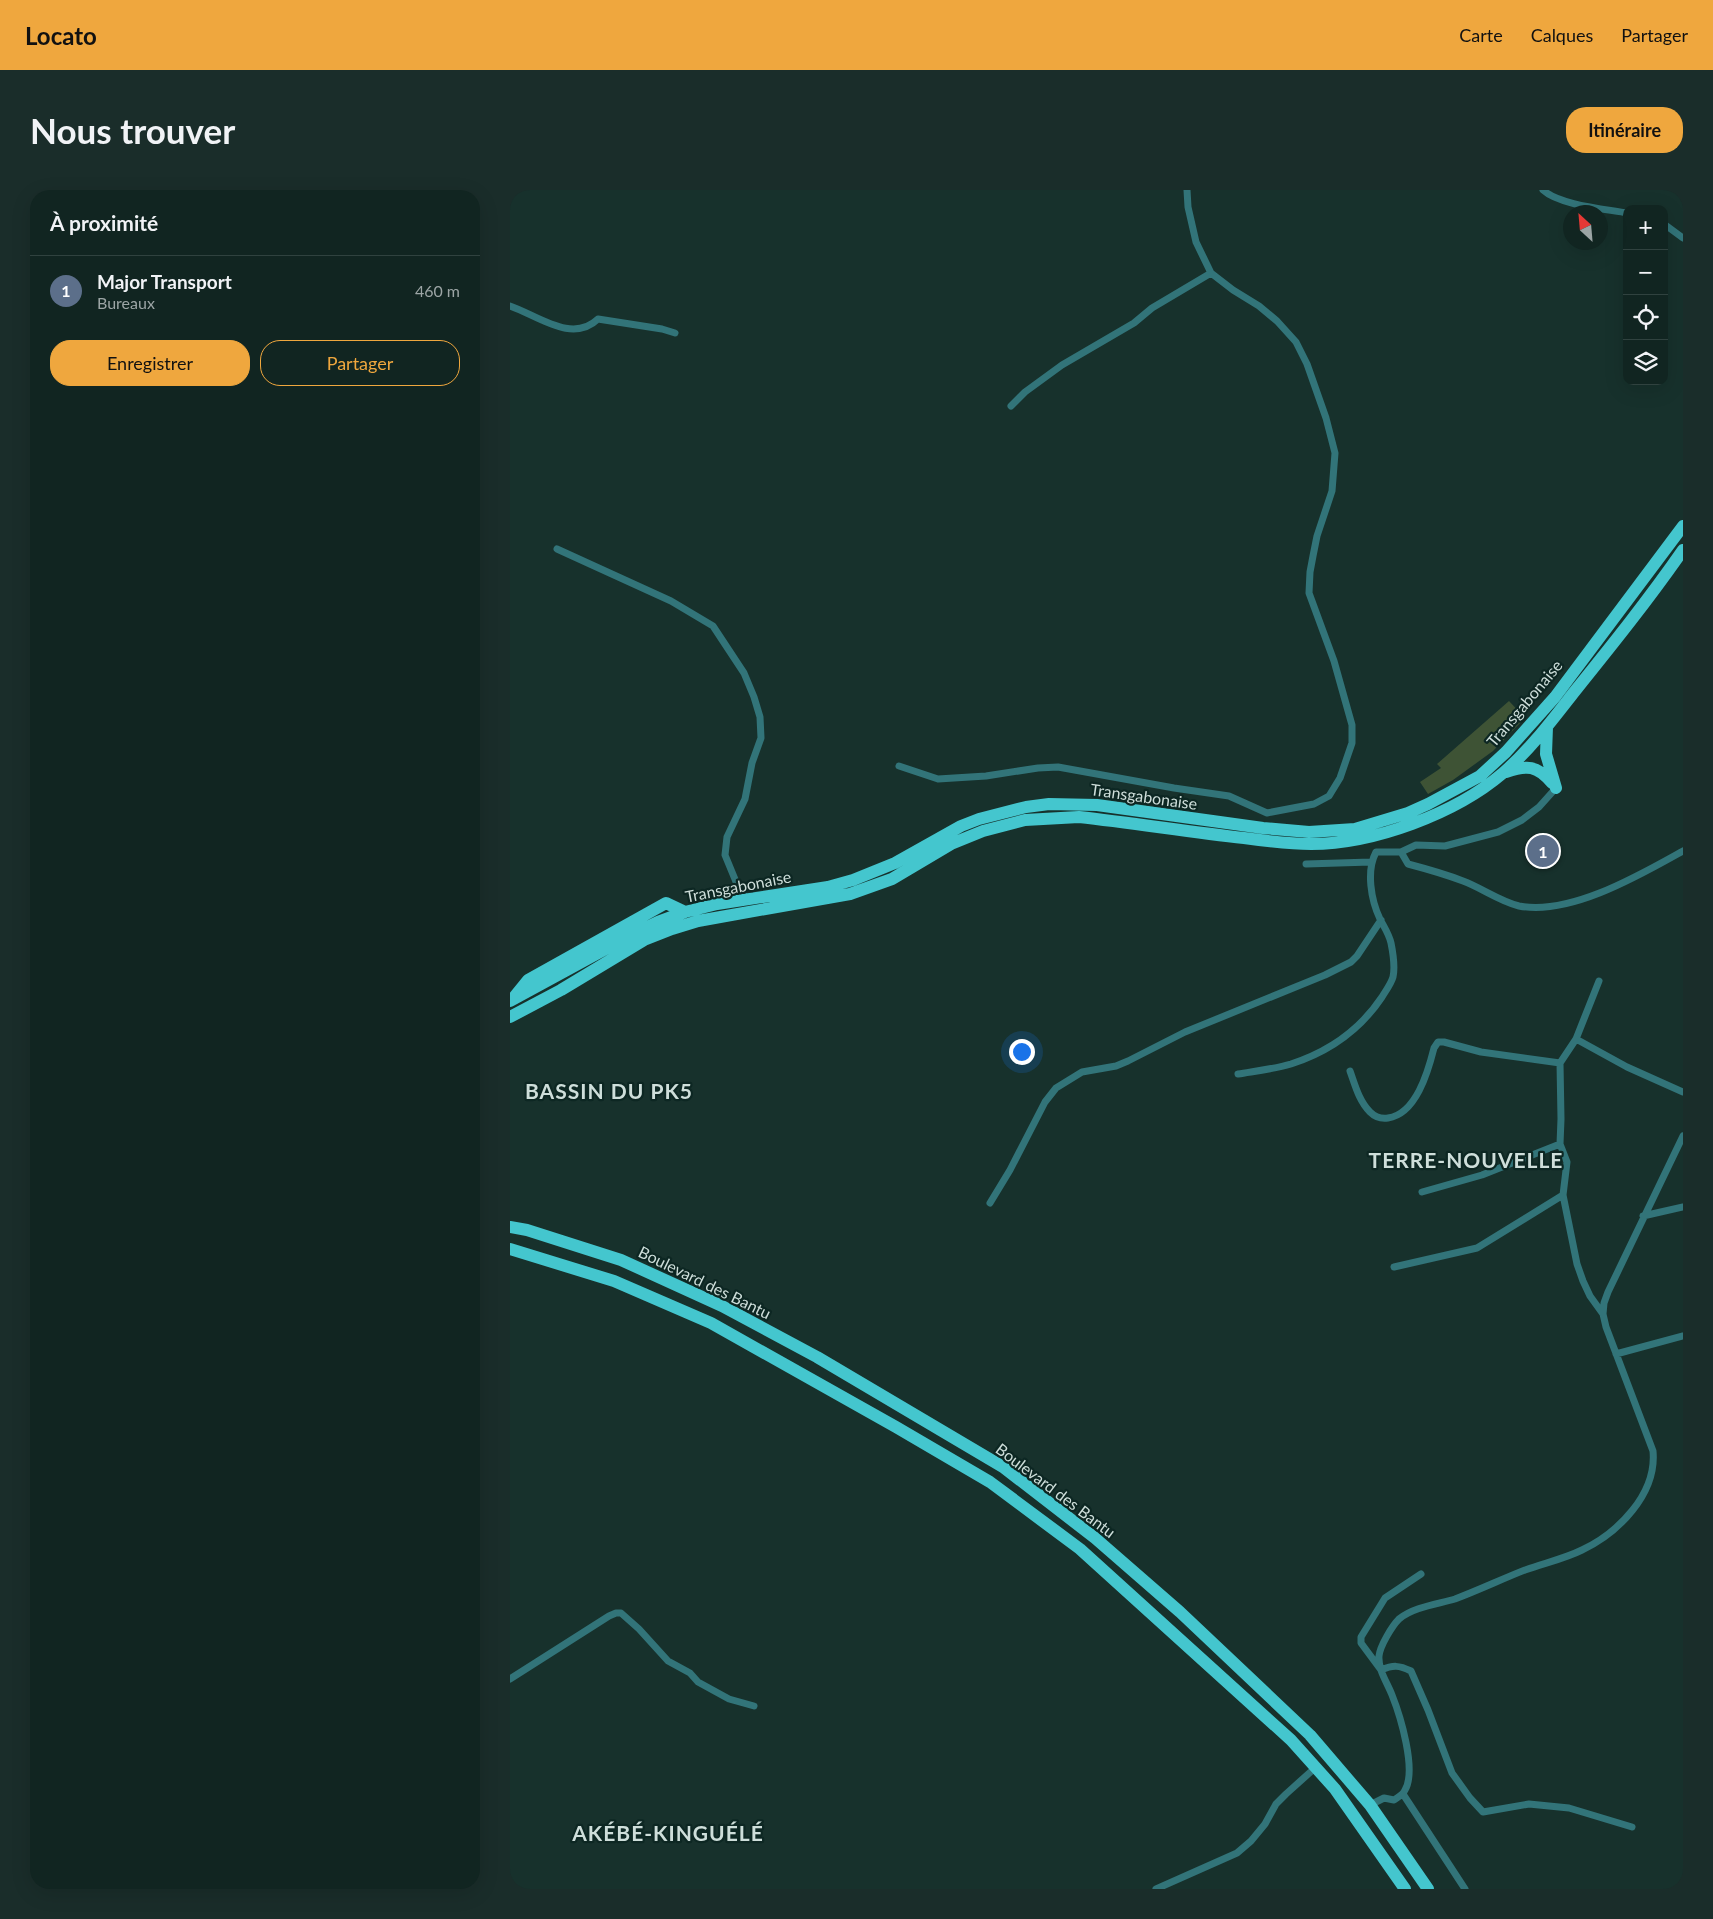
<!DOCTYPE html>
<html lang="fr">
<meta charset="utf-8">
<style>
:root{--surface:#112521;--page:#1a2d2a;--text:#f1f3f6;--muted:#9ca5a5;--line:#30423f;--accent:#efa73e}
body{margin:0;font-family:Lato,sans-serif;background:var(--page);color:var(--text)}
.controls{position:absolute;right:15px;top:15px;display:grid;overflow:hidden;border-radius:10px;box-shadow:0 5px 20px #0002}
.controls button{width:45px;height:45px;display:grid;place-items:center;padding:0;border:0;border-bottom:1px solid var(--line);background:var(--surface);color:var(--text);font:25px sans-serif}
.compass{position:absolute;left:1053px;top:15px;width:45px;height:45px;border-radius:50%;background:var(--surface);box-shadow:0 5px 20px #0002;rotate:334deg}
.you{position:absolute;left:511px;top:861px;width:18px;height:18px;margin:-12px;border:4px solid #fff;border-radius:50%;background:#1a73e8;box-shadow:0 0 0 8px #1a73e833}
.badge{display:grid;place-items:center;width:32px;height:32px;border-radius:50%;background:var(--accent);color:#fff;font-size:16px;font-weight:700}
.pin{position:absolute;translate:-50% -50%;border:2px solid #fff;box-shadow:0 1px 5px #0006}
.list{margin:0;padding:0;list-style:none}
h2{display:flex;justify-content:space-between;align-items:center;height:65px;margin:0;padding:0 20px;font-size:21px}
h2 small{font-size:16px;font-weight:400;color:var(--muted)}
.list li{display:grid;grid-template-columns:32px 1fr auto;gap:15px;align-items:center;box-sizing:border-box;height:70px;padding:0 20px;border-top:1px solid var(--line)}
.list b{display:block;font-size:19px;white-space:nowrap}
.list p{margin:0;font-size:16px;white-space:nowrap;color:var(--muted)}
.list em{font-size:16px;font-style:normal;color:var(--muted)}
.actions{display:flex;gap:10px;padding:15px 20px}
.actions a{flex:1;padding:11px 0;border:1px solid var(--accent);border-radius:20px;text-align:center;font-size:18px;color:var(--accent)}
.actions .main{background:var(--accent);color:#111}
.icon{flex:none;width:28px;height:28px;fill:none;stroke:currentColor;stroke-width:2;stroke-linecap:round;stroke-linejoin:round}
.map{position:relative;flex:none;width:1173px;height:1699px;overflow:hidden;border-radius:20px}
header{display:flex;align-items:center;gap:30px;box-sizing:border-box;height:70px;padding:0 25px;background:var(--accent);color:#111}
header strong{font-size:24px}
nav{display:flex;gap:28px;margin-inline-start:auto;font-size:18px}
.intro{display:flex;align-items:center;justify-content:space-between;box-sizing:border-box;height:120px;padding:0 30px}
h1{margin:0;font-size:35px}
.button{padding:12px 22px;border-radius:20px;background:var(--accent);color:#111;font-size:18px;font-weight:700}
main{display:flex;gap:30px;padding:0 30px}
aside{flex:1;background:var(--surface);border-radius:20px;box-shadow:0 5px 20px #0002}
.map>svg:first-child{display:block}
</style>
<header>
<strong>Locato</strong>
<nav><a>Carte</a><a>Calques</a><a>Partager</a></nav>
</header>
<div class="intro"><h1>Nous trouver</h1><a class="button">Itinéraire</a></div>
<main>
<aside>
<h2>À proximité<small></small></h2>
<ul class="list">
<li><span class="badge" style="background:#5c6f8a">1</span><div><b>Major Transport</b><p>Bureaux</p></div><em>460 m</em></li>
</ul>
<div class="actions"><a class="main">Enregistrer</a><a>Partager</a></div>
</aside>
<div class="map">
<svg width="1173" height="1699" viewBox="0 0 1173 1699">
<rect width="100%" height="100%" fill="#17312c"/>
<path fill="#3e5335" d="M999 511 1015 528 983 561 943 590 918 604 910 592 931 578 927 574Z"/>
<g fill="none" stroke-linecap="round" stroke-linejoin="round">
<path stroke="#327479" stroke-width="7" d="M1033 0C1049 15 1095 19 1117 23
M1154 34 1173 48
M0 116C27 125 62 154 88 129L152 139 165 143
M501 216 515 202 552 175 624 133 642 118 701 83
M47 359 161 411 203 436 234 483 244 507 250 527 251 548 242 573 235 609 217 647 215 665 229 699 237 709
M389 576 428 589 476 586 528 578 548 577 664 598 719 606 757 623 804 614 819 606 830 588 842 553V535L824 471 799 403 800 382 803 366 807 346 822 301 825 263 816 228 797 174 786 152 767 131 749 116 723 100 701 83 686 52 678 17 677 0
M891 662 898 674C917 679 935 684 953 691 972 698 989 711 1009 716 1060 726 1130 685 1173 661
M796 674 861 672
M1066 849 1117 877 1173 902
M1050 873 1066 849 1089 791
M840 881C845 895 849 911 860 922 865 927 871 929 878 928 906 924 918 882 924 858L928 852H934L971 862 1050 873 1051 929 1050 954 1057 972 1053 1005 1067 1074 1073 1091 1080 1106 1093 1124
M728 884C746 881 764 879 781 874 818 862 850 840 872 807 875 802 881 794 883 787 885 778 883 763 881 753 879 744 874 737 870 729 861 710 856 681 866 662H891L906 655 935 656 988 642 1012 630 1029 617 1046 598
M912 1002 972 985 1050 954
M480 1013 500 980 535 912 546 898 572 882 606 876 618 871 675 842 815 785 841 772 847 766 871 730
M1133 1026 1173 1017
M884 1077 967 1058 1053 1005
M1106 1164 1173 1146
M911 1384 875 1408 851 1447V1453L871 1480C883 1475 889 1475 901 1481L918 1520 942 1583 960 1608 973 1622 1019 1614 1059 1618 1122 1637
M0 1489 99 1426 106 1423H111L129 1439 158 1471 180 1483 188 1492 219 1509 244 1516
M893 1604 955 1699
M860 1615 874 1608 884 1610C888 1607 893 1605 895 1600 907 1580 890 1525 882 1505 877 1492 868 1480 869 1466 870 1456 882 1436 889 1429 903 1417 928 1414 945 1409 969 1400 992 1389 1015 1380 1034 1373 1054 1369 1072 1360 1108 1343 1147 1304 1143 1261L1096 1137 1093 1124 1094 1113 1098 1102 1173 946
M646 1699 727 1663 741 1651 755 1634 766 1614 776 1604 806 1577
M1172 1699H1173"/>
<path stroke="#44c6ce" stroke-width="12" d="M1037 537 1036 564 1046 598
M996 582C1017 575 1027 575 1042 593
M5 806 18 790 156 713 175 722
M0 811 125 743 148 732 175 722 207 714 318 697 343 690 385 673 451 636 469 629 516 617 539 614 587 615 753 638 799 642 845 639 898 623 918 614 970 586 996 562 1045 507 1173 336
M0 827 51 800 134 750 162 739 188 731 340 704 382 689 441 654 473 641 515 630 569 627C624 633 679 642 734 648 756 651 779 654 801 654 863 654 945 624 993 583 1020 560 1043 529 1065 501 1102 455 1139 409 1173 360
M0 1037 17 1040 111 1070 212 1116 307 1167 493 1277 585 1348 670 1422 800 1545 860 1615 918 1699
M0 1059 104 1091 201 1133 386 1237 480 1292 570 1359 781 1550 825 1599 895 1699"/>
</g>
<g text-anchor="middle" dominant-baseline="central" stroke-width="4.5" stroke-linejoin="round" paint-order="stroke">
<g font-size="16" fill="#cededa" stroke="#0d2723">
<text transform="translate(1014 513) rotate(-50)">Transgabonaise</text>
<text transform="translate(634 606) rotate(8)">Transgabonaise</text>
<text transform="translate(228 696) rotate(-11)">Transgabonaise</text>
<text transform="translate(195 1092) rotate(26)">Boulevard des Bantu</text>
<text transform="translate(546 1300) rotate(37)">Boulevard des Bantu</text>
</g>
<g font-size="21" font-weight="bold" letter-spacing="1" fill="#cededa" stroke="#0d2723">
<text x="99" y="900">BASSIN DU PK5</text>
<text x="956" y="969">TERRE-NOUVELLE</text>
<text x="158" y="1642">AKÉBÉ-KINGUÉLÉ</text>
</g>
</g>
</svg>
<div class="controls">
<button>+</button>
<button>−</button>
<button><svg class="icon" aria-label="locate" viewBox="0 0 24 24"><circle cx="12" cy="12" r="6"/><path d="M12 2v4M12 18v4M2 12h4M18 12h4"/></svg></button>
<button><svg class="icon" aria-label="layers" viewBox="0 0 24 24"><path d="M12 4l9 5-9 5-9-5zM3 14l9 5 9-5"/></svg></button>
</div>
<svg class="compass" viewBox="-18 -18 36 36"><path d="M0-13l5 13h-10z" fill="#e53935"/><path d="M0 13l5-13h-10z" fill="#9ca5a5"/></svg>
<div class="you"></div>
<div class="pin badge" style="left:1033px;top:661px;background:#5c6f8a">1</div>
</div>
</main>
